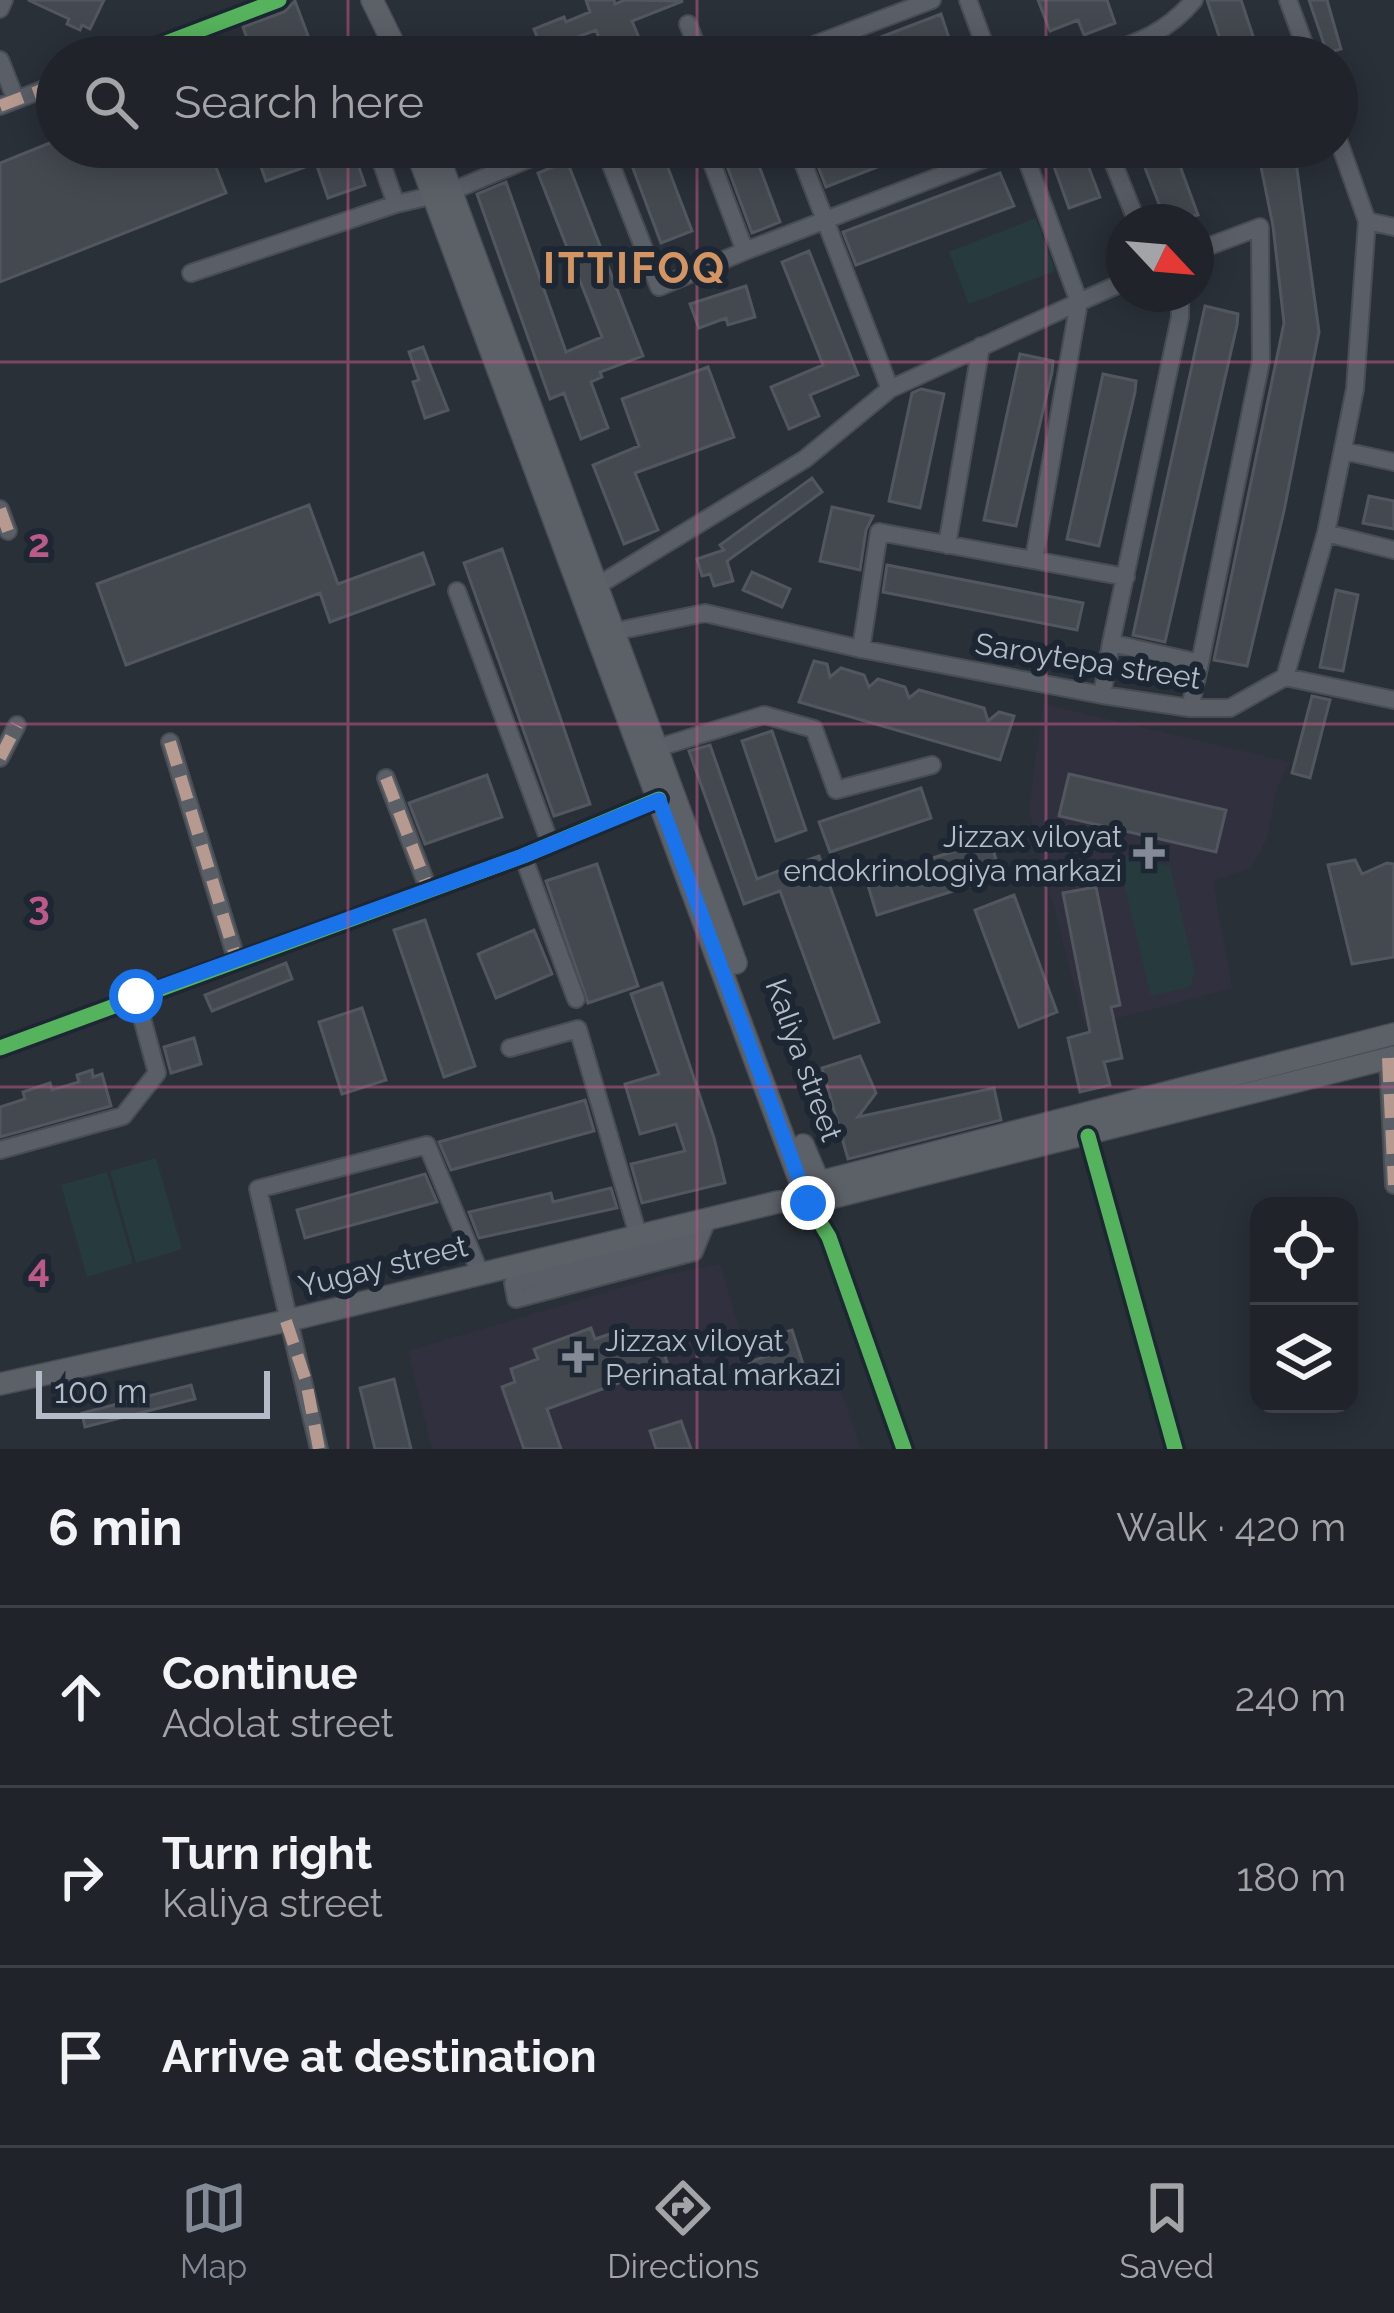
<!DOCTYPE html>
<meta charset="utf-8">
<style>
:root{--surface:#20242a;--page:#2d3036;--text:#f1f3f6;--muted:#a2a4a8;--line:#3d4147;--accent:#848b96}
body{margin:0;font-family:Raleway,sans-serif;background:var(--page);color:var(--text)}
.controls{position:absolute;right:36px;bottom:36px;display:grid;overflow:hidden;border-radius:24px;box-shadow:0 6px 30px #0003}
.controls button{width:108px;height:108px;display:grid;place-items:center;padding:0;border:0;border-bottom:3px solid var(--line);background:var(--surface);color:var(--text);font:60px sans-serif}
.compass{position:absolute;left:1106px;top:204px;width:108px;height:108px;border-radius:50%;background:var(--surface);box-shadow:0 6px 30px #0003;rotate:116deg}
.scale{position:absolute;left:36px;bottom:30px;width:234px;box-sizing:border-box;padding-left:12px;border:6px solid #b4bcc9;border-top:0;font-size:33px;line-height:42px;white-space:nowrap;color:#b4bcc9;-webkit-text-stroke:9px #1d2633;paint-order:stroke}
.stop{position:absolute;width:36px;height:36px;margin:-27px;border:9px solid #1a73e8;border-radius:50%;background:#fff}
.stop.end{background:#1a73e8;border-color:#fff;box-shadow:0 3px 12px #0008}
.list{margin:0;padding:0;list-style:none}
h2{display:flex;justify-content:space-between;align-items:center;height:156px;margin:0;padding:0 48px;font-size:51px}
h2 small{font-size:39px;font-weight:400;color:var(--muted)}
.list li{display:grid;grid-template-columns:78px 1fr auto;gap:36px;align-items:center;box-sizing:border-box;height:180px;padding:0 48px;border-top:3px solid var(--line)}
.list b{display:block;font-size:45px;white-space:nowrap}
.list p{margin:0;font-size:39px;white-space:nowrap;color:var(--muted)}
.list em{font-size:39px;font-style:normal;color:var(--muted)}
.icon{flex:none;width:66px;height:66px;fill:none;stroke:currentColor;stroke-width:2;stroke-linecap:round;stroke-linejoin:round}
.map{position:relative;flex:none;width:1394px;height:1449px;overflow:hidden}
.search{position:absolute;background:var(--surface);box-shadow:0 6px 30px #0003;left:36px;right:36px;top:36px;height:132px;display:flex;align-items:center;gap:30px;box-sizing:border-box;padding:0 42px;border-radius:66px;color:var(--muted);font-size:45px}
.sheet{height:696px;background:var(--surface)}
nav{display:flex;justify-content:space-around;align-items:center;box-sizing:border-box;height:168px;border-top:3px solid var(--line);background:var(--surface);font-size:33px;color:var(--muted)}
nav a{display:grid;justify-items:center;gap:6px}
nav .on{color:var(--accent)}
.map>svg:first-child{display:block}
</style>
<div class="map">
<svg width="1394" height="1449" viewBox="0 0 1394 1449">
<rect width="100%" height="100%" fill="#2a3038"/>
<path fill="#31303e" d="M1043 704 1290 762 1277 787 1267 839 1251 868 1213 881 1232 988 1085 1027 1029 811Z
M720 1264 756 1385 832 1363 861 1449H432L408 1351 664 1275Z"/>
<path fill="#273a3e" d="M1036 218 1055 271 969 304 949 252Z
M1117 854 1170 866 1195 972 1190 987 1151 996Z
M156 1158 182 1249 136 1263 110 1171Z
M107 1172 133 1263 87 1277 61 1185Z"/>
<path fill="#444950" stroke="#52575f" stroke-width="3" d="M28 0H104L90 29 82 25 80 30 67 24 69 19Z
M586 0H614L615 4 625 0 683 1 632 21 647 57H606L596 30 572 39 579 57H545L534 29 564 17 566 22 590 12Z
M1038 0H1107L1115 23 1084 35 1078 20 1050 31Z
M1207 0H1241L1260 57H1226Z
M1309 0H1327L1341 49 1327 53Z
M295 1 316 57H259L258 51 252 53 243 27 284 12Z
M941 14 952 47 926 57H829Z
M57 140V147H208L226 193 0 282V163Z
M254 147H352L365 185 328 198 316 163 266 181Z
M625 147H660L692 231 661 243Z
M720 147H752L780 222 752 233Z
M828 147H926V148L826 187 813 153Z
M1047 147H1081L1100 197 1069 208Z
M1137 147H1173L1198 215 1166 222Z
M1257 147H1294L1319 332 1284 511 1247 666 1214 660 1284 323 1273 226Z
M567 161 643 356 600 372 602 377 591 382 608 428 581 439 564 393 550 399 477 194 506 182 566 352 602 337 538 173Z
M1000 173 1014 206 856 265 843 232Z
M809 251 858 375 810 395 819 416 789 429 771 387 823 365 782 262Z
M746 286 755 317 728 325 726 318 699 328 690 304Z
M1205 306 1238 314 1237 325 1165 642 1133 635Z
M423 347 448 410 425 418 413 382 419 380 409 352Z
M1020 354 1053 361 1052 372 1016 526 984 520Z
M708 367 734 437 635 473 658 530 624 544 593 465 639 446 622 399Z
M1103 374 1136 381 1135 392 1099 546 1067 539Z
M921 389 944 394 920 508 889 501 912 393Z
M812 478 822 492 727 561 733 581 714 586 710 574 702 576 697 559 724 550 720 545Z
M1369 496 1394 501V529L1363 523Z
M309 505 338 584 423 553 434 584 330 622 320 593 126 665 97 584Z
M832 507 873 516 866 530 860 570 820 561Z
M502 549 590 804 554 816 464 563Z
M887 565 1083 603 1077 630 883 592Z
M752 572 790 589 782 607 743 590Z
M1336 590 1358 595 1343 671 1320 667Z
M814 661 827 664 830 677 841 668 864 675 869 687 878 679 905 687 909 698 919 690 984 708 988 721 999 712 1014 716 1000 760 799 702Z
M1312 696 1330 700 1310 778 1292 773Z
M772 731 806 830 776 841 742 741Z
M710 745 757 879 819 856 879 1022 834 1038 780 891 744 904 689 751Z
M1069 774 1226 810 1216 852 1059 816Z
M487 775 502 817 425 844 409 803Z
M921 788 931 818 830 852 819 822Z
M990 840 1001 876 877 915 866 879Z
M1355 860 1362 874 1387 863 1394 864V957L1352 964 1328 865Z
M597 864 638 986 588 1003 546 881Z
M1096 887 1120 1005 1111 1007 1122 1058 1104 1062 1110 1085 1080 1092 1068 1038 1090 1032 1063 893Z
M1014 895 1057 1012 1019 1027 975 910Z
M425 920 475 1066 444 1077 394 930Z
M534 930 552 974 496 998 478 954Z
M286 963 292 979 212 1011 205 995Z
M662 983 714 1138 725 1183 642 1203 631 1164 685 1151 676 1124 640 1134 625 1084 659 1074 631 994Z
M362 1008 386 1080 342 1094 319 1022Z
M194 1038 201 1064 171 1073 164 1047Z
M860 1056 876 1093 858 1117 994 1088 1001 1120 848 1159 822 1068Z
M92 1070 93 1077 102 1074 111 1106 0 1137V1107L25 1099 23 1092 50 1083 52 1090 79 1082 77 1075Z
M585 1100 594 1131 451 1170 439 1142Z
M425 1174 437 1202 305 1238 297 1210Z
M611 1188 617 1208 479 1238 469 1212 551 1193 553 1202Z
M591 1328 595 1339 610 1334 614 1348 657 1333 668 1365 547 1409 561 1449H524L502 1387 515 1382 511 1369 538 1359 534 1349Z
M792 1330 804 1367 756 1383 749 1362 779 1352 774 1335Z
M394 1379 411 1449H375L360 1388Z
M191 1385 195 1399 85 1427 82 1413Z
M681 1421 691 1449H656L650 1431Z"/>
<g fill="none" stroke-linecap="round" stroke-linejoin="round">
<defs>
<path id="minor" d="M968 0 989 57
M1288 0 1309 57
M0 9 4 0
M688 24 701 57
M129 57 279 0
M782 57 932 0
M1097 57C1136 43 1167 33 1194 0
M0 60 16 100
M0 106 57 84
M376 147 396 204
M604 147 659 287 745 251
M706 147 745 251 1015 147
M1107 147 1137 222
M1367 221 1394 227
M191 273 396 204 452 191 557 147
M1180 294V317L1111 643 1200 663 1261 361 1260 227 1196 251
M890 389 1079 302 1022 147
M1344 451 1394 462
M0 509 8 531
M1326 533 1394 550
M947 545 981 346
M1034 559 1079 302 1124 282
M597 586 805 459 890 389 797 147
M457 591 550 843
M607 633 705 613 861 649 1102 695 1190 708H1230L1285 677 1326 533 1355 389 1367 221 1337 136
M861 649 879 532 1126 577
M1285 677 1394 700
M1102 695 1111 643
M1190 708 1200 663
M170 742 236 958
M657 748 764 715 814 729 836 790 932 765
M0 758 17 725
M386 778 428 888
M523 856 576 999
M0 1048 523 856 659 799
M510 1048 578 1029 638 1235
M1388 1058 1394 1185
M1088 1136 1175 1449
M0 1150 123 1116 157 1073 136 996
M808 1203 829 1237 904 1449
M701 1235 694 1252 516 1299 513 1283 701 1235 708 1218
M319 1449 258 1189 427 1145 480 1273"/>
<path id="major" d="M372 0 400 57
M415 147 808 1203
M435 147 736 963
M803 1145 826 1199
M808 1185 1394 1034
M0 1384 286 1321 778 1202 826 1199 1394 1057"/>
</defs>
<use href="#minor" stroke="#484c53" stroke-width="20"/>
<use href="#major" stroke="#484c55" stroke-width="24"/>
<use href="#minor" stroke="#5a5e66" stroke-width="16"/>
<use href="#major" stroke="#5c6168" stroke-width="21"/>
<path stroke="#b69a8f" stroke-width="12" stroke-dasharray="24 12" stroke-linecap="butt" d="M0 106 57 84
M0 509 8 531
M170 742 236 958
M0 758 17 725
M386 778 428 888
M1388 1058 1394 1185
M286 1321 306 1381 319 1449"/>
<defs>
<path id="cycleway" d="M129 57 279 0
M0 1048 523 856 659 799
M1088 1136 1175 1449
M808 1203 829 1237 904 1449"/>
</defs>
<use href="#cycleway" stroke="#1d2633" stroke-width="22"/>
<use href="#cycleway" stroke="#56b35d" stroke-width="15"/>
</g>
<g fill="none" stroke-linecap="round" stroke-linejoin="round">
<path stroke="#1a73e8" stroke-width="15" d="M136 996 523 856 659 800 808 1203"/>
</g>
<path fill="none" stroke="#bc5a87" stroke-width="3" stroke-opacity="0.55" d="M348 0V57M697 0V57M1046 0V57M348 147V1449M697 147V1449M1046 147V1449M0 362H1394M0 724H1394M0 1087H1394"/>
<g fill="#848b96" stroke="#1d2633" stroke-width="4.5">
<path d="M1143 835h12v12h12v12h-12v12h-12v-12h-12v-12h12z"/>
<path d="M572 1339h12v12h12v12h-12v12h-12v-12h-12v-12h12z"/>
</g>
<g text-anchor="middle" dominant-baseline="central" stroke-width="12" stroke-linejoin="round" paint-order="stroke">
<g font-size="30" fill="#b4bcc9" stroke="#1d2633">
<text transform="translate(1088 661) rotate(9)">Saroytepa street</text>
<text transform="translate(804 1060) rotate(70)">Kaliya street</text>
<text transform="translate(383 1266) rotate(-14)">Yugay street</text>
</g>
<g font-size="30" fill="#b4bcc9" stroke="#1d2633" text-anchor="end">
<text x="1122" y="836">Jizzax viloyat<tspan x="1122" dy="34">endokrinologiya markazi</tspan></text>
<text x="605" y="1340" text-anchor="start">Jizzax viloyat<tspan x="605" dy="34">Perinatal markazi</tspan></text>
</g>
<g font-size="42" font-weight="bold" letter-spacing="3" fill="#d59563" stroke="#1d2633">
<text x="635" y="268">ITTIFOQ</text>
</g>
</g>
<g font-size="39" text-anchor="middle" font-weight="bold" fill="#bc5a87" stroke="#1d2633" stroke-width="12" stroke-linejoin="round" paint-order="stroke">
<text x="39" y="557">2</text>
<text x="39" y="919">3</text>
<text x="39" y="1282">4</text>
</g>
</svg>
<div class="controls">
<button><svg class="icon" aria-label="locate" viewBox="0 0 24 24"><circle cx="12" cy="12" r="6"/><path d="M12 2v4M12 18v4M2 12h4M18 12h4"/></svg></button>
<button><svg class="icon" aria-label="layers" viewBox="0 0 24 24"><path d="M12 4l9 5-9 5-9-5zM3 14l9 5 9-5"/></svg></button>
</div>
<svg class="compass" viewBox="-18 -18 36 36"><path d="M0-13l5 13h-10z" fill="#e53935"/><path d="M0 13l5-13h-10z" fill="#a2a4a8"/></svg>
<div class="scale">100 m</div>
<div class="stop" style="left:136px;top:996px"></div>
<div class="stop end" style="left:808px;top:1203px"></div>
<div class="search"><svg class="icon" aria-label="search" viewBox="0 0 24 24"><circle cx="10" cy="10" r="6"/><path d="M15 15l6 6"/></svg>Search here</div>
</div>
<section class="sheet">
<h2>6 min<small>Walk · 420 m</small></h2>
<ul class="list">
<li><svg class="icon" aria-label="ahead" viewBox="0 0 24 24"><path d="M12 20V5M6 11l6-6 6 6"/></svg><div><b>Continue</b><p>Adolat street</p></div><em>240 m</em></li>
<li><svg class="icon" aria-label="right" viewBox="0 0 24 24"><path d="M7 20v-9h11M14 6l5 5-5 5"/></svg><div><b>Turn right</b><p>Kaliya street</p></div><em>180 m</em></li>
<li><svg class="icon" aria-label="arrive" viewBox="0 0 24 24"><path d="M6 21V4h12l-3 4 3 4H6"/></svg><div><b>Arrive at destination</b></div></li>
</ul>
</section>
<nav>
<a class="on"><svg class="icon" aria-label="map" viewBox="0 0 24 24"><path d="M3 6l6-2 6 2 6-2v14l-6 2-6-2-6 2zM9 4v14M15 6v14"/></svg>Map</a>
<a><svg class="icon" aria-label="directions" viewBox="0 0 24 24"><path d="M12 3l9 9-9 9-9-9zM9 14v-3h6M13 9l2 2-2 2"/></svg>Directions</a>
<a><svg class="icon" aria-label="saved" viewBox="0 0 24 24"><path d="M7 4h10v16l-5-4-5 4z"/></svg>Saved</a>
</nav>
